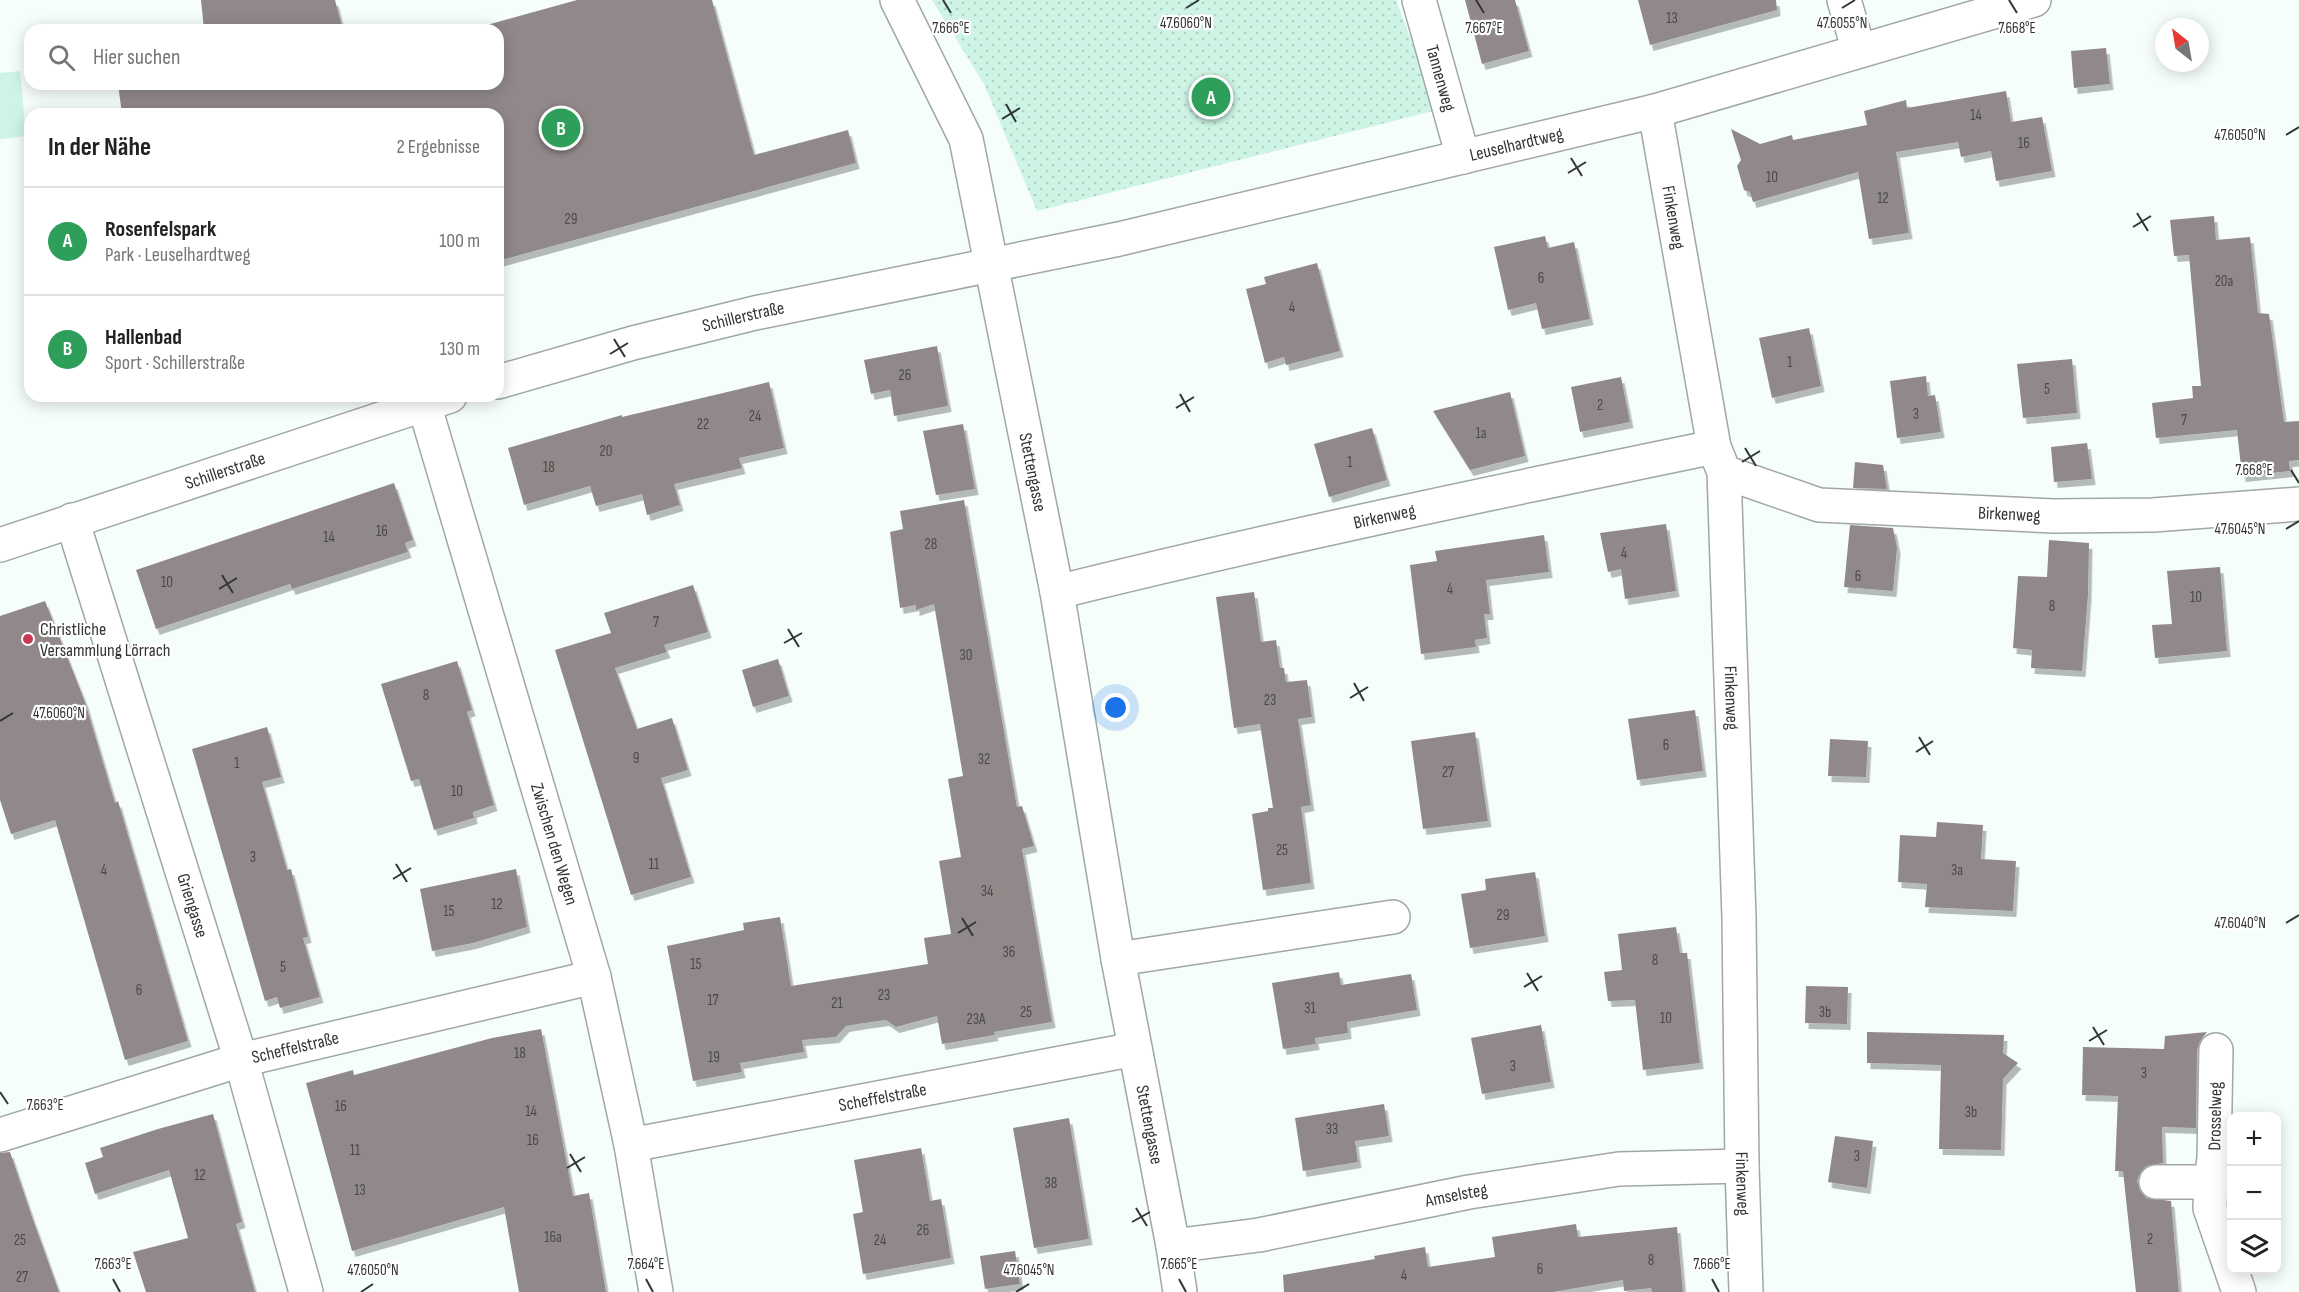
<!DOCTYPE html>
<html lang="de">
<meta charset="utf-8">
<style>
:root{--surface:#fff;--page:#f6f6f6;--text:#222;--muted:#767676;--line:#e0e0e0;--accent:#c83853}
body{margin:0;font-family:"Sofia Sans Condensed",sans-serif;background:var(--page);color:var(--text)}
.controls{position:absolute;right:18px;bottom:18px;display:grid;overflow:hidden;border-radius:12px;box-shadow:0 3px 15px #0003}
.controls button{width:54px;height:54px;display:grid;place-items:center;padding:0;border:0;border-bottom:2px solid var(--line);background:var(--surface);color:var(--text);font:30px sans-serif}
.compass{position:absolute;left:2155px;top:18px;width:54px;height:54px;border-radius:50%;background:var(--surface);box-shadow:0 3px 15px #0003;rotate:329deg}
.you{position:absolute;left:1116px;top:708px;width:21px;height:21px;margin:-15px;border:4px solid #fff;border-radius:50%;background:#1a73e8;box-shadow:0 0 0 9px #1a73e833}
.badge{display:grid;place-items:center;width:39px;height:39px;border-radius:50%;background:var(--accent);color:#fff;font-size:20px;font-weight:700}
.pin{position:absolute;translate:-50% -50%;border:3px solid #fff;box-shadow:0 2px 6px #0006}
.list{margin:0;padding:0;list-style:none}
h2{display:flex;justify-content:space-between;align-items:center;height:78px;margin:0;padding:0 24px;font-size:26px}
h2 small{font-size:20px;font-weight:400;color:var(--muted)}
.list li{display:grid;grid-template-columns:39px 1fr auto;gap:18px;align-items:center;box-sizing:border-box;height:108px;padding:0 24px;border-top:2px solid var(--line)}
.list b{display:block;font-size:22px;white-space:nowrap}
.list p{margin:0;font-size:20px;white-space:nowrap;color:var(--muted)}
.list em{font-size:20px;font-style:normal;color:var(--muted)}
.icon{flex:none;width:33px;height:33px;fill:none;stroke:currentColor;stroke-width:2;stroke-linecap:round;stroke-linejoin:round}
.map{position:relative;flex:none;width:2299px;height:1292px;overflow:hidden}
.search{position:absolute;background:var(--surface);box-shadow:0 3px 15px #0003;left:24px;top:24px;width:480px;height:66px;display:flex;align-items:center;gap:15px;box-sizing:border-box;padding:0 21px;border-radius:18px;color:var(--muted);font-size:22px}
.panel{position:absolute;background:var(--surface);box-shadow:0 3px 15px #0003;left:24px;top:108px;width:480px;height:294px;border-radius:18px}
.map>svg:first-child{display:block}
</style>
<div class="map">
<svg width="2299" height="1292" viewBox="0 0 2299 1292">
<defs>
<pattern id="park-dots" width="8" height="8" patternUnits="userSpaceOnUse" patternTransform="scale(1.5)"><rect width="8" height="8" fill="#cdf4e4"/><path d="M2 2h.1M6 6h.1" fill="none" stroke="#b0d2c4" stroke-width="1.8" stroke-linecap="round"/></pattern>
<filter id="shadow"><feDropShadow dx="3.5" dy="6" stdDeviation="0" flood-color="#0004"/></filter>
</defs>
<rect width="100%" height="100%" fill="#f6fefa"/>
<path fill="#cdf4e4" d="M20 71 26 136 0 139V73Z"/>
<path fill="url(#park-dots)" d="M932 0H1396L1437 110 1037 211 984 84Z"/>
<path fill="#918989" filter="url(#shadow)" d="M201 0H335L343 30H204Z
M577 0H712L754 155 848 130 856 163 498 261V114H122L118 84H498V30H469Z
M1465 0H1515L1529 51 1482 64Z
M1638 0H1776L1777 10 1650 45Z
M2106 48 2110 84 2074 88 2071 51Z
M2006 91 2011 122 2042 117 2052 171 1996 181 1991 151 1961 157 1958 142 1896 152 1909 233 1869 239 1858 172 1753 202 1750 192 1744 190 1737 166 1741 160 1731 129 1760 144 1792 135 1793 140 1867 125 1864 111 1906 100 1907 108Z
M2214 216 2216 240 2250 237 2258 313 2269 314 2284 422 2299 421V460L2289 461 2290 471 2242 476 2237 430 2156 438 2152 403 2193 398 2192 386H2201L2189 255 2174 256 2170 220Z
M1545 236 1548 248 1574 242 1590 319 1542 329 1536 303 1508 310 1494 247Z
M1317 263 1340 351 1286 365 1284 357 1265 363 1246 289 1266 284 1264 277Z
M1809 328 1821 386 1772 398 1759 338Z
M937 346 948 406 894 416 890 390 871 394 864 360Z
M2072 359 2077 413 2023 418 2017 364Z
M1926 376 1928 396 1935 395 1941 432 1897 438 1890 381Z
M1621 377 1630 422 1580 432 1571 387Z
M769 382 784 448 739 458 742 468 674 484 680 505 647 515 642 494 596 506 590 486 524 505 508 448 622 415V417Z
M1510 392 1525 456 1470 470 1433 411Z
M963 424 975 489 936 495 923 431Z
M1372 428 1387 480 1329 497 1314 444Z
M2087 443 2092 479 2054 482 2051 447Z
M1855 462 1883 465 1887 489 1853 488Z
M394 483 413 540 405 543 408 552 292 589 290 584 156 629 136 570Z
M964 500 1017 807 1022 806 1034 846 1022 849 1052 1022 994 1032 995 1035 942 1044 937 1016 896 1027 886 1020 864 1023 846 1026 836 1037 802 1040 804 1052 740 1063 742 1072 693 1081 667 946 744 930 743 923 780 917 791 986 928 964 924 938 951 934 939 861 961 857 948 779 963 776 934 604 916 610V605L900 608 890 532 903 529 900 511Z
M1666 524 1676 591 1625 599 1621 569 1608 572 1600 533Z
M1850 525 1893 528 1897 548 1893 591 1844 587Z
M1544 535 1549 572 1486 580 1490 614H1484L1487 638 1475 640 1476 647 1421 654 1410 565 1437 561 1435 551Z
M2049 540 2089 543 2088 594 2082 671 2031 668 2032 650 2013 648 2018 576 2047 577Z
M2220 567 2227 651 2155 658 2152 625 2172 624 2167 571Z
M693 585 708 632 664 645 667 652 615 668 637 729 672 718 688 770 661 778 691 877 631 895 555 650 611 633 604 613Z
M1254 592 1261 642 1276 640 1280 668H1284L1286 682 1307 680 1312 717 1298 719 1311 805 1301 807 1311 883 1263 890 1252 814 1268 811V808H1273L1260 724 1234 728 1216 597Z
M45 601 85 702 115 803 118 801 188 1041 125 1060 55 820 11 834 0 800V616Z
M778 659 789 696 753 707 742 670Z
M457 661 472 710 467 712 494 805 473 812 474 818 434 830 419 779 411 781 381 684Z
M1695 710 1703 771 1637 780 1628 719Z
M267 727 281 777 262 782 287 870 291 869 308 937 303 938 320 997 280 1008 277 997 265 1001 192 749Z
M1475 732 1488 821 1423 829 1411 741Z
M1830 739 1868 741 1866 777 1828 776Z
M1937 822 1983 825 1981 859 2016 861 2013 911 1925 907 1927 884 1898 882 1900 835 1936 837Z
M516 869 527 927 473 943 432 951 420 889Z
M1535 872 1545 936 1470 948 1461 894 1486 890 1485 879Z
M1676 927 1680 953H1687L1700 1063 1643 1070 1635 1000 1608 1001 1604 972 1622 970 1618 934Z
M1339 972 1341 985 1411 974 1417 1010 1347 1022 1348 1033 1315 1038 1316 1044 1283 1049 1272 983Z
M1806 986 1848 987 1847 1024 1805 1023Z
M1541 1025 1551 1082 1482 1094 1471 1038Z
M541 1029 573 1196 589 1193 606 1292H519L504 1207 352 1251 306 1083 353 1070 354 1075 492 1038Z
M1867 1032 2004 1035 2003 1053 2018 1063 2003 1079 2001 1150 1939 1149 1941 1065 1867 1063Z
M2207 1032 2200 1041 2197 1050 2196 1128 2162 1127 2163 1163 2146 1166 2140 1173 2137 1181 2140 1191 2147 1198 2171 1201 2179 1292H2136L2123 1171H2115L2118 1096 2082 1095 2083 1047 2164 1049 2165 1036Z
M1384 1104 1389 1136 1355 1141 1358 1162 1303 1171 1295 1118Z
M213 1114 242 1222 236 1224 255 1292H146L133 1252 188 1238 169 1170 95 1194 85 1163 103 1157 100 1148 158 1129Z
M1069 1118 1089 1239 1034 1248 1013 1128Z
M1835 1136 1873 1141 1867 1188 1828 1182Z
M921 1148 930 1201 941 1199 951 1258 863 1274 853 1214 863 1212 854 1160Z
M10 1152 32 1217 59 1292H0V1153Z
M1576 1224 1578 1237 1677 1227 1683 1292H1652L1651 1288 1624 1291 1623 1280 1553 1292H1284L1283 1275 1375 1259 1374 1256 1425 1247 1428 1267 1495 1257 1492 1237Z
M1015 1251 1020 1284 985 1289 980 1256Z"/>
<g fill="none" stroke-linecap="round" stroke-linejoin="round">
<defs>
<g id="minor">
<path id="s1" d="M897 0 966 139 1057 592 1118 959 1173 1246 1180 1292"/>
<path id="s2" d="M1419 0 1463 157"/>
<path d="M1844 0 1859 51"/>
<path id="s3" d="M1655 111 1714 447 1724 472 1739 918 1742 1166 1746 1292"/>
<path id="s4" d="M498 382 633 343 755 313 1119 239 1655 111 2034 0"/>
<path id="s5" d="M424 404 594 977 631 1145 656 1292"/>
<path id="s6" d="M1724 472 1819 505 2054 516 2153 515 2299 504"/>
<path id="s7" d="M72 520 241 1060 306 1292"/>
<path id="s8" d="M0 545 450 396"/>
<path id="s9" d="M1057 592C1275 538 1495 492 1714 447"/>
<path d="M1118 959 1393 917"/>
<path id="s10" d="M0 1135 241 1060 594 977"/>
<path id="s11" d="M631 1145 1135 1049"/>
<path d="M2156 1182H2211L2210 1208 2239 1292"/>
<path id="s12" d="M2211 1182 2214 1158 2216 1050"/>
<path id="s13" d="M1173 1246 1259 1235 1469 1192 1619 1169 1742 1166"/>
</g>
</defs>
<use href="#minor" stroke="#a0a7a4" stroke-width="36"/>
<use href="#minor" stroke="#fff" stroke-width="33"/>
</g>
<path fill="none" stroke="#323534" stroke-width="2" d="M943 0 951 13M1476 0 1484 13M2009 0 2017 13M1186 8 1199 0M1842 8 1855 0M1006 104 1016 122M1002 119 1020 108M2286 135 2299 127M1571 158 1582 176M1568 173 1586 162M2137 213 2148 231M2133 227 2151 216M614 339 625 357M610 354 628 343M1180 394 1190 412M1176 408 1194 397M1745 448 1756 466M1742 462 1760 451M2291 470 2299 483M2286 529 2299 521M222 575 233 593M219 589 237 578M788 629 799 647M784 643 802 633M1354 683 1364 701M1350 698 1368 687M0 721 13 713M1919 737 1930 755M1916 752 1933 741M396 864 407 882M393 879 411 868M962 918 973 936M2286 923 2299 915M958 933 976 922M1527 973 1538 991M1524 987 1542 976M2093 1027 2104 1045M2089 1041 2107 1030M0 1092 8 1104M570 1154 581 1172M567 1168 585 1157M1136 1208 1147 1226M1132 1222 1150 1212M113 1279 120 1292M646 1279 653 1292M1179 1279 1186 1292M1712 1279 1719 1292M361 1292 373 1284M1016 1292 1029 1284"/>
<circle fill="#c83853" stroke="#fff" stroke-width="2" cx="28" cy="639" r="6"/>
<g text-anchor="middle" dominant-baseline="central" stroke-width="4.5" stroke-linejoin="round" paint-order="stroke">
<g font-size="15" fill="#4a4a49">
<text x="1672" y="18">13</text>
<text x="1976" y="115">14</text>
<text x="2024" y="143">16</text>
<text x="1772" y="177">10</text>
<text x="1883" y="198">12</text>
<text x="571" y="219">29</text>
<text x="1541" y="278">6</text>
<text x="2224" y="281">20a</text>
<text x="1292" y="307">4</text>
<text x="1790" y="362">1</text>
<text x="905" y="375">26</text>
<text x="2047" y="389">5</text>
<text x="1600" y="405">2</text>
<text x="1916" y="414">3</text>
<text x="755" y="416">24</text>
<text x="2184" y="420">7</text>
<text x="703" y="424">22</text>
<text x="1481" y="433">1a</text>
<text x="606" y="451">20</text>
<text x="1350" y="462">1</text>
<text x="549" y="467">18</text>
<text x="382" y="531">16</text>
<text x="329" y="537">14</text>
<text x="931" y="544">28</text>
<text x="1624" y="553">4</text>
<text x="1858" y="576">6</text>
<text x="167" y="582">10</text>
<text x="1450" y="589">4</text>
<text x="2196" y="597">10</text>
<text x="2052" y="606">8</text>
<text x="656" y="622">7</text>
<text x="966" y="655">30</text>
<text x="426" y="695">8</text>
<text x="1270" y="700">23</text>
<text x="1666" y="745">6</text>
<text x="636" y="758">9</text>
<text x="984" y="759">32</text>
<text x="237" y="763">1</text>
<text x="1448" y="772">27</text>
<text x="457" y="791">10</text>
<text x="1282" y="850">25</text>
<text x="253" y="857">3</text>
<text x="654" y="864">11</text>
<text x="104" y="870">4</text>
<text x="1957" y="870">3a</text>
<text x="987" y="891">34</text>
<text x="497" y="904">12</text>
<text x="449" y="911">15</text>
<text x="1503" y="915">29</text>
<text x="1009" y="952">36</text>
<text x="1655" y="960">8</text>
<text x="696" y="964">15</text>
<text x="283" y="967">5</text>
<text x="139" y="990">6</text>
<text x="884" y="995">23</text>
<text x="713" y="1000">17</text>
<text x="837" y="1003">21</text>
<text x="1310" y="1008">31</text>
<text x="1026" y="1012">25</text>
<text x="1825" y="1012">3b</text>
<text x="1666" y="1018">10</text>
<text x="976" y="1019">23A</text>
<text x="520" y="1053">18</text>
<text x="714" y="1057">19</text>
<text x="1513" y="1066">3</text>
<text x="2144" y="1073">3</text>
<text x="341" y="1106">16</text>
<text x="531" y="1111">14</text>
<text x="1971" y="1112">3b</text>
<text x="1332" y="1129">33</text>
<text x="533" y="1140">16</text>
<text x="355" y="1150">11</text>
<text x="1857" y="1156">3</text>
<text x="200" y="1175">12</text>
<text x="1051" y="1183">38</text>
<text x="360" y="1190">13</text>
<text x="923" y="1230">26</text>
<text x="553" y="1237">16a</text>
<text x="2150" y="1239">2</text>
<text x="20" y="1240">25</text>
<text x="880" y="1240">24</text>
<text x="1651" y="1260">8</text>
<text x="1540" y="1269">6</text>
<text x="1404" y="1275">4</text>
<text x="22" y="1277">27</text>
</g>
<g font-size="18" fill="#323534" stroke="#fff">
<text stroke="none"><textPath href="#s2" startOffset="81">Tannenweg</textPath></text>
<text stroke="none"><textPath href="#s4" startOffset="1046">Leuselhardtweg</textPath></text>
<text stroke="none"><textPath href="#s3" startOffset="108">Finkenweg</textPath></text>
<text stroke="none"><textPath href="#s4" startOffset="254">Schillerstraße</textPath></text>
<text stroke="none"><textPath href="#s8" startOffset="237">Schillerstraße</textPath></text>
<text stroke="none"><textPath href="#s1" startOffset="495">Stettengasse</textPath></text>
<text stroke="none"><textPath href="#s6" startOffset="291">Birkenweg</textPath></text>
<text stroke="none"><textPath href="#s9" startOffset="336">Birkenweg</textPath></text>
<text stroke="none"><textPath href="#s3" startOffset="594">Finkenweg</textPath></text>
<text stroke="none"><textPath href="#s5" startOffset="459">Zwischen den Wegen</textPath></text>
<text stroke="none"><textPath href="#s7" startOffset="404">Griengasse</textPath></text>
<text stroke="none"><textPath href="#s10" startOffset="308">Scheffelstraße</textPath></text>
<text stroke="none"><textPath href="#s11" startOffset="256">Scheffelstraße</textPath></text>
<text stroke="none"><textPath href="#s12" startOffset="66">Drosselweg</textPath></text>
<text stroke="none"><textPath href="#s1" startOffset="1158">Stettengasse</textPath></text>
<text stroke="none"><textPath href="#s3" startOffset="1080">Finkenweg</textPath></text>
<text stroke="none"><textPath href="#s13" startOffset="288">Amselsteg</textPath></text>
</g>
<g font-size="18" fill="#323534" stroke="#fff" text-anchor="start">
<text x="40" y="629">Christliche<tspan x="40" dy="21">Versammlung Lörrach</tspan></text>
</g>
</g>
<g font-size="15" text-anchor="middle" fill="#323534" stroke="#fff" stroke-width="4.5" stroke-linejoin="round" paint-order="stroke">
<text x="1186" y="28">47.6060°N</text>
<text x="1842" y="28">47.6055°N</text>
<text x="951" y="33">7.666°E</text>
<text x="1484" y="33">7.667°E</text>
<text x="2017" y="33">7.668°E</text>
<text x="2240" y="140">47.6050°N</text>
<text x="2254" y="475">7.668°E</text>
<text x="2240" y="534">47.6045°N</text>
<text x="59" y="718">47.6060°N</text>
<text x="2240" y="928">47.6040°N</text>
<text x="45" y="1110">7.663°E</text>
<text x="113" y="1269">7.663°E</text>
<text x="646" y="1269">7.664°E</text>
<text x="1179" y="1269">7.665°E</text>
<text x="1712" y="1269">7.666°E</text>
<text x="373" y="1275">47.6050°N</text>
<text x="1029" y="1275">47.6045°N</text>
</g>
</svg>
<div class="controls">
<button>+</button>
<button>−</button>
<button><svg class="icon" aria-label="layers" viewBox="0 0 24 24"><path d="M12 4l9 5-9 5-9-5zM3 14l9 5 9-5"/></svg></button>
</div>
<svg class="compass" viewBox="-18 -18 36 36"><path d="M0-13l5 13h-10z" fill="#e53935"/><path d="M0 13l5-13h-10z" fill="#767676"/></svg>
<div class="you"></div>
<div class="pin badge" style="left:1211px;top:97px;background:#2e9e5b">A</div>
<div class="pin badge" style="left:561px;top:128px;background:#2e9e5b">B</div>
<div class="search"><svg class="icon" aria-label="search" viewBox="0 0 24 24"><circle cx="10" cy="10" r="6"/><path d="M15 15l6 6"/></svg>Hier suchen</div>
<section class="panel">
<h2>In der Nähe<small>2 Ergebnisse</small></h2>
<ul class="list">
<li><span class="badge" style="background:#2e9e5b">A</span><div><b>Rosenfelspark</b><p>Park · Leuselhardtweg</p></div><em>100 m</em></li>
<li><span class="badge" style="background:#2e9e5b">B</span><div><b>Hallenbad</b><p>Sport · Schillerstraße</p></div><em>130 m</em></li>
</ul>
</section>
</div>
